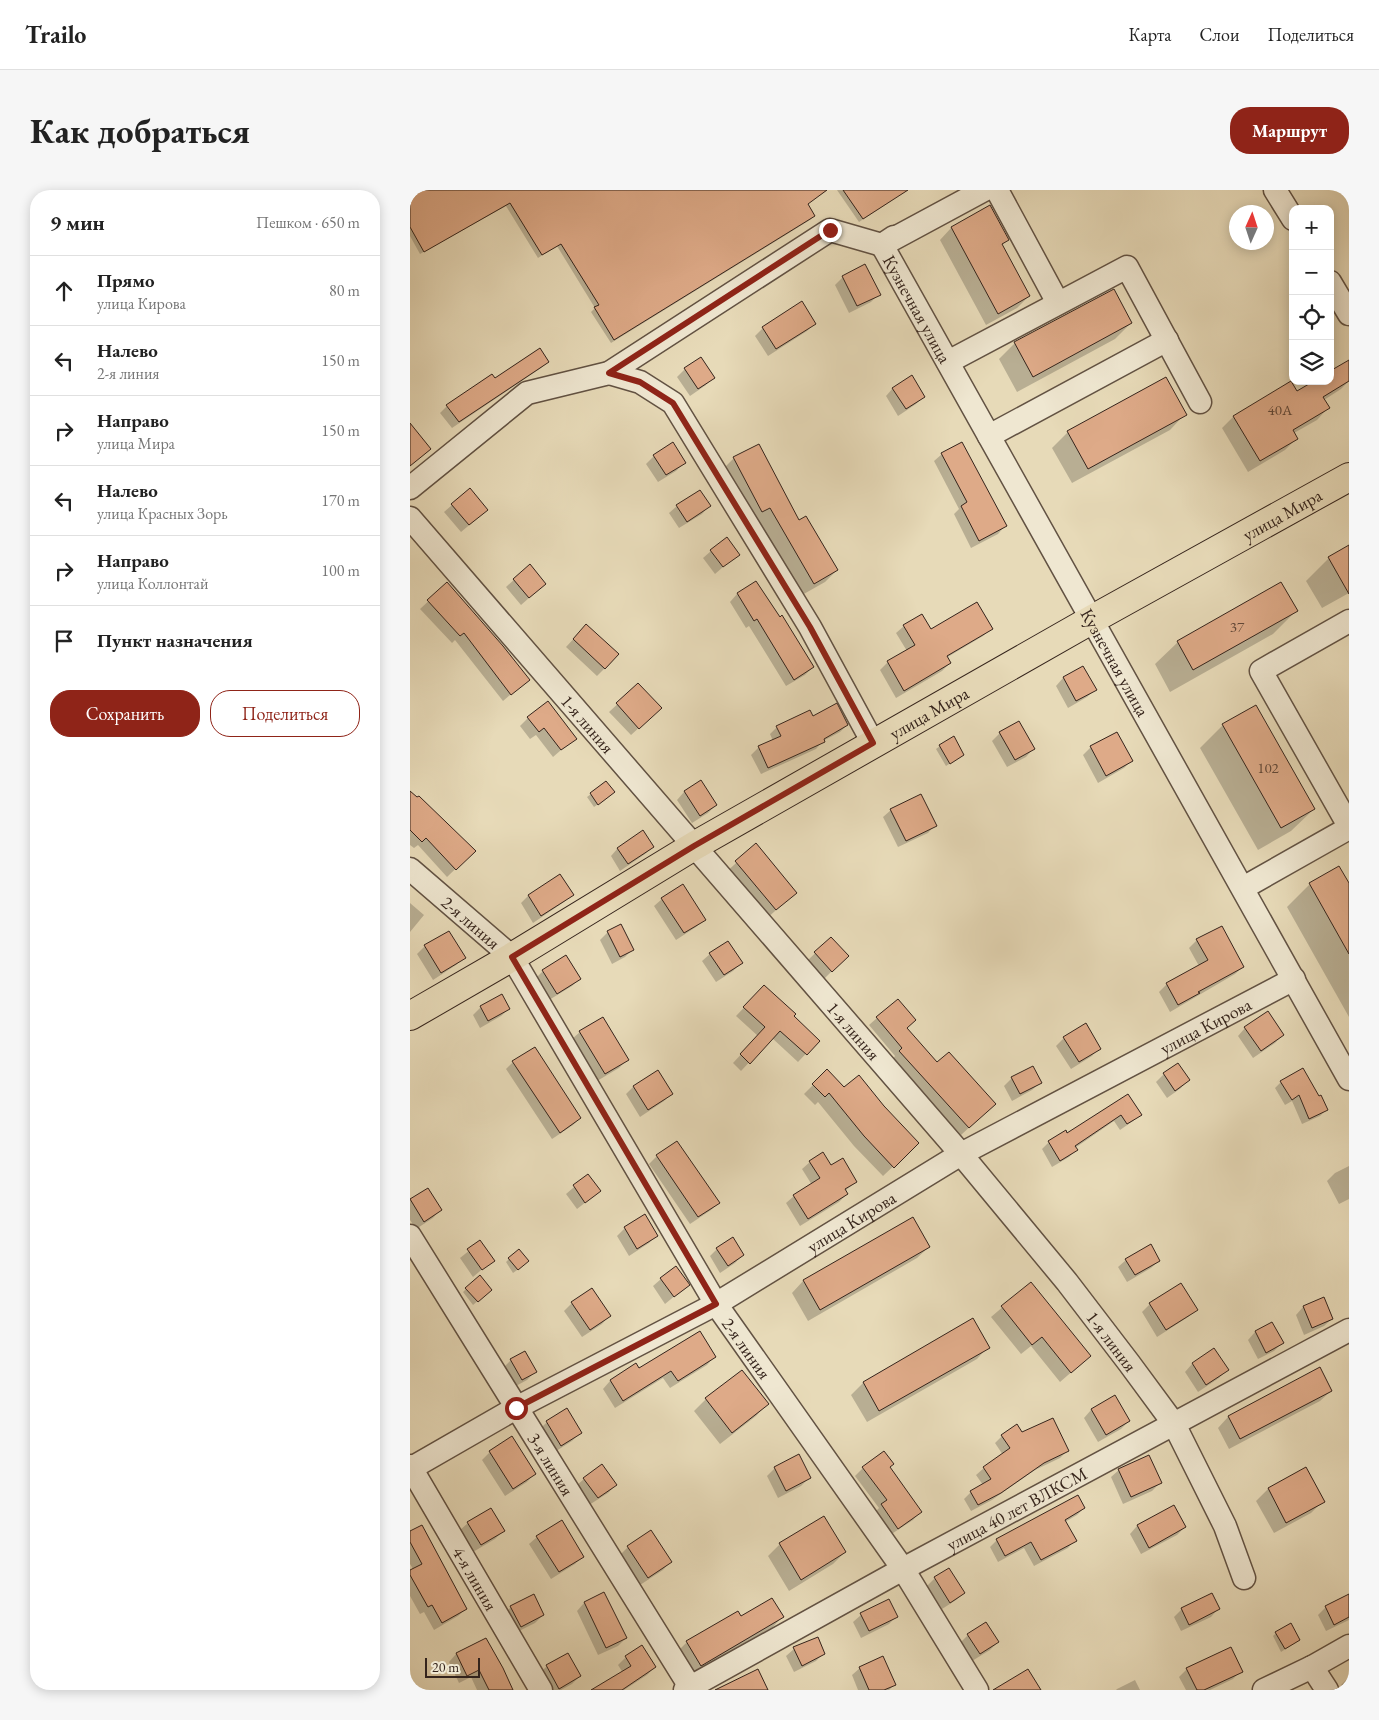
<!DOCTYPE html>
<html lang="ru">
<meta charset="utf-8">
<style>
:root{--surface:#fff;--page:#f6f6f6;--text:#222;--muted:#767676;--line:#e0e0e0;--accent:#8f2418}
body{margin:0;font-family:"EB Garamond",serif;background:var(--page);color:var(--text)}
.controls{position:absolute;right:15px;top:15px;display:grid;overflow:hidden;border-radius:10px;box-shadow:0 2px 12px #0003}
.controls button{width:45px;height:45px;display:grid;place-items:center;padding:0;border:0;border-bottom:1px solid var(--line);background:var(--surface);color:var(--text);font:25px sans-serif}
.compass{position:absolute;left:819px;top:15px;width:45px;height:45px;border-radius:50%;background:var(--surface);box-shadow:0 2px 12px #0003;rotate:3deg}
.scale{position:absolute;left:15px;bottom:12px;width:55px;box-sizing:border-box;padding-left:5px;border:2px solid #35241c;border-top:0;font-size:14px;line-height:18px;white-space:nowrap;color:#35241c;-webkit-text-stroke:4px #efe7d1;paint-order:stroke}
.stop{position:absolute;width:15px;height:15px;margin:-11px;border:4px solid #8f2418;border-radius:50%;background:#fff}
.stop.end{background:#8f2418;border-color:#fff;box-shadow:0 1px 5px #0008}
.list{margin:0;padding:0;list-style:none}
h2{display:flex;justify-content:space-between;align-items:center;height:65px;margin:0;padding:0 20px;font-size:21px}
h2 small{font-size:16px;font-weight:400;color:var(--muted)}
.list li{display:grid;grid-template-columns:32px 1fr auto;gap:15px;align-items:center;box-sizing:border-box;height:70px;padding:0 20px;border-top:1px solid var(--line)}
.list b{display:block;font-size:19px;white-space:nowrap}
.list p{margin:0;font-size:16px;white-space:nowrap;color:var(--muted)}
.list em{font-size:16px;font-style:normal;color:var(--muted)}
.actions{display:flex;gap:10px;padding:15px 20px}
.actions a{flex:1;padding:11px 0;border:1px solid var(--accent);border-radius:20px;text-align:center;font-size:18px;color:var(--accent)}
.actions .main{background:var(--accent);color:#fff}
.icon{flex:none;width:28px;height:28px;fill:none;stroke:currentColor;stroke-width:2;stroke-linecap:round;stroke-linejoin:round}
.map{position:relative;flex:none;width:939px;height:1500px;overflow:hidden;border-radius:20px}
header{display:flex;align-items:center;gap:30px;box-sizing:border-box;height:70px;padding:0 25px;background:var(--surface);border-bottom:1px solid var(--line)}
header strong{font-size:24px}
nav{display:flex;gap:28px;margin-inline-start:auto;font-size:18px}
.intro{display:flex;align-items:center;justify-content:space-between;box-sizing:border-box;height:120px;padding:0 30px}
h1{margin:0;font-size:35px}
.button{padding:12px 22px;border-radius:20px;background:var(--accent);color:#fff;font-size:18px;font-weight:700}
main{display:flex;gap:30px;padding:0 30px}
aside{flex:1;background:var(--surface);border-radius:20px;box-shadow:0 2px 12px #0003}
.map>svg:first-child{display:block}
</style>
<header>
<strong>Trailo</strong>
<nav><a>Карта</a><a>Слои</a><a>Поделиться</a></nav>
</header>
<div class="intro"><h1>Как добраться</h1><a class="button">Маршрут</a></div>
<main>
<aside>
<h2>9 мин<small>Пешком · 650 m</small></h2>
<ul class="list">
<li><svg class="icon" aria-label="ahead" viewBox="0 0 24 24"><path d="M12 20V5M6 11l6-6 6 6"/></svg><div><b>Прямо</b><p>улица Кирова</p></div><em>80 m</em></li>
<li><svg class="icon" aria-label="left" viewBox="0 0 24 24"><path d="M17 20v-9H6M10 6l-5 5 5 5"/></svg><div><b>Налево</b><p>2-я линия</p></div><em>150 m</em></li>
<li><svg class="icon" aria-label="right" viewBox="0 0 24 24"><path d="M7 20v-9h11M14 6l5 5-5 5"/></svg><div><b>Направо</b><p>улица Мира</p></div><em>150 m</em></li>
<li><svg class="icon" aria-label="left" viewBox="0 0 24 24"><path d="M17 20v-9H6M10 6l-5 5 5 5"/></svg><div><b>Налево</b><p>улица Красных Зорь</p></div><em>170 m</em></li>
<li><svg class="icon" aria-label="right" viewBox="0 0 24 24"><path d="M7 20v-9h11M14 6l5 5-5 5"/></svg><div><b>Направо</b><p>улица Коллонтай</p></div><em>100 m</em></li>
<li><svg class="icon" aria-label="arrive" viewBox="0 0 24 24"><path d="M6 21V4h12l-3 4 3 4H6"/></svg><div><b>Пункт назначения</b></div></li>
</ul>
<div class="actions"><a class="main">Сохранить</a><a>Поделиться</a></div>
</aside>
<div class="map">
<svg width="939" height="1500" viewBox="0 0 939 1500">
<rect width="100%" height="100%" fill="#e7dab8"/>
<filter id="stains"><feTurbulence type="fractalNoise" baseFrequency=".004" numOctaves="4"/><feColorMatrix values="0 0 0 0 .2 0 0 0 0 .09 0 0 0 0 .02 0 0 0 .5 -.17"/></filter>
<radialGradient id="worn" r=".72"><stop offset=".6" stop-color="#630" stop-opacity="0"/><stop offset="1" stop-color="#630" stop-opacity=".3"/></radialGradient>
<path fill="#0003" d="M0 0H417L396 14 404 26 400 30 201 153 181 122 185 118 147 56 128 68 96 16 10 64 0 46Z
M427 0H480L481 11 449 32Z
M580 17 598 50 591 56 619 106 607 118 576 135 530 50 541 38Z
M433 87 469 104 461 112 439 123 425 95Z
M405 133 397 141 358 166 345 146 353 138Z
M721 133 705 149 607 202 589 169 605 153Z
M137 172 131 178 42 238 30 223 37 216 85 189Z
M275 179 303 187 296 195 280 206 267 187Z
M939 181V191L931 199 914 210 918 218 907 230 884 243 887 248 875 260 838 282 812 238 824 226 920 191Z
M483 198 514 206 506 214 488 226 476 206Z
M775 224 760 240 662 293 642 258 658 242Z
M532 264 595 336 588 344 561 358 544 324 549 319 524 271Z
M244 266 274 273 266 281 248 292 236 274Z
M324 268 388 332 427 380 415 392 392 405 348 329 340 333 312 280Z
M42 315 69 327 51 342 34 322Z
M267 316H299L292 324 269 338 259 323Z
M939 357V403L912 418 896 391 919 368Z
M301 361 328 364 305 384 293 368Z
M119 376 127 401 111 415 96 397Z
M346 392 403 477 395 485 376 496 339 436 336 438 320 412 327 404Z
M37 394 118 490 93 511 45 450 42 453 10 419Z
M886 421 863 444 760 502 745 474 768 452Z
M494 436 520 441 581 439 573 446 536 468 540 473 532 481 486 508 470 480 478 472 497 461 486 443Z
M169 443 195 478 187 486 156 457Z
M673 477 685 500 677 507 658 518 646 496 653 488Z
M228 495 242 526 221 545 199 522Z
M846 517 904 619 881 641 848 660 790 558 813 535Z
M118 528 165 548 143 567 126 545 120 549 110 536Z
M402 528 437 535 430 542 413 551 406 559 351 584 341 565 348 558 363 551 360 544 367 537Z
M590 543 623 559 616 567 597 577 582 551Z
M706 543 721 571 714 578 688 593 673 565 681 557Z
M530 556 553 565 536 576 526 559Z
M290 591 306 615 298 623 282 633 267 610 274 602Z
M196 593 200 606 184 617 177 607Z
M0 603 64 661 37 687 8 655 4 658 0 655Z
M481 620 525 635 518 643 488 657 473 627Z
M346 655 386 702 354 731 314 684Z
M243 657 235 664 210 681 201 666 208 658Z
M929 678 939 696V827L877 717 900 694Z
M150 685 162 705 154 712 123 733 111 713 118 706Z
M252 709 294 730 286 737 266 750 244 716Z
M0 713 14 725 0 742Z
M198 742 223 759 215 767 202 774 190 750Z
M421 748 437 766 414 789 397 771Z
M787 750 833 777 825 784 760 822 749 802 757 794 789 776 779 758Z
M15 756 54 768 46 775 23 790 7 764Z
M300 764 331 773 323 781 306 792 292 771Z
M133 781 169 789 162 796 139 810 125 789Z
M346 805 382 826 408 851 388 872 362 848 331 881 323 873 348 846 326 826Z
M71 817 99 819 91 826 70 838 63 825Z
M467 828 496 838 527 874 576 922 551 945 482 870 485 866 459 835Z
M835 838 873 845 865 853 843 868 828 846Z
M170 842 217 870 209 878 187 891 162 849Z
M654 848 689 858 682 866 661 879 646 856Z
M103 872 170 928 163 935 142 949 96 879Z
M768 874 778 890 771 898 757 908 746 892 754 884Z
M248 881 262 903 254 911 230 927 216 904 223 897Z
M417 881 434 899 473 917 508 953 473 986 444 956 408 912 405 915 394 904Z
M602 888 630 893 622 900 602 911 594 896Z
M871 892 916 920 910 926 892 934 882 911 875 915 865 898Z
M717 906 730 924 723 931 710 940 704 931 665 958 666 960 659 967 642 977 632 959 639 952 657 945Z
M267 953 308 1013 301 1020 280 1034 239 974 247 966Z
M400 972 420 977 446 992 435 1001 437 1004 429 1012 390 1036 376 1013 384 1006 402 995 392 979Z
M939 976V1009L929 1014 917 991 925 983Z
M178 985 190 1001 167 1019 156 1004Z
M17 999 30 1020 23 1028 6 1039 0 1030V1010Z
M503 1028 519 1057 507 1068 398 1131 382 1103 393 1091Z
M215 1038 247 1045 239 1053 219 1066 207 1046Z
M70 1052 83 1070 63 1087 50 1068Z
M307 1059 333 1065 325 1073 310 1083 300 1066Z
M99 1069 114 1075 103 1083 96 1072Z
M716 1070 749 1071 741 1078 717 1092 708 1077Z
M251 1089 278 1095 255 1114 243 1096Z
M621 1093 680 1166 650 1192 621 1156 611 1164 581 1127Z
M56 1099 77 1103 63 1115 53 1102Z
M913 1108 922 1129 914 1136 894 1145 886 1125 893 1117Z
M162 1113 199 1126 192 1134 172 1147 154 1121Z
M740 1114 786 1120 778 1127 747 1147 732 1122Z
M563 1130 578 1157 567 1169 457 1232 441 1205 453 1193Z
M862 1134 872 1153 864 1161 848 1169 838 1150 845 1142Z
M804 1160 817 1180 809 1188 788 1202 775 1182 782 1174Z
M304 1167 297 1175 260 1198 253 1188 205 1218 193 1199 200 1191 226 1175 229 1180Z
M101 1170 125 1182 117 1190 104 1197 93 1178Z
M910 1179 921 1201 910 1211 819 1259 808 1238 818 1227Z
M332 1181 357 1214 346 1226 310 1254 284 1221 296 1209Z
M705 1207 719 1231 711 1239 688 1252 674 1228 681 1220Z
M137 1232 170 1243 162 1251 143 1263 129 1240Z
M612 1243 657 1261 650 1268 625 1280 582 1310 561 1321 554 1309 561 1302 573 1295 566 1285 574 1278 593 1265 585 1253 592 1246Z
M80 1262 124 1284 117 1292 95 1306 72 1270Z
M479 1277 510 1322 503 1330 480 1345 464 1323 469 1318 445 1286 453 1278Z
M365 1278 399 1288 391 1296 368 1308 357 1286Z
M896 1279 913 1311 901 1323 864 1343 846 1311 858 1299Z
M709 1280 750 1293 742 1301 713 1314 701 1287Z
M174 1289 206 1295 198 1303 179 1315 166 1296Z
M764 1317 775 1337 767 1345 731 1364 720 1344 727 1336Z
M674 1318 667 1325 655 1332 665 1350 658 1358 624 1376 614 1358 588 1372 580 1357 587 1350Z
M414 1328 435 1362 423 1374 379 1401 358 1366 370 1354Z
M58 1333 93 1341 85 1349 63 1362 50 1340Z
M240 1342 260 1372 253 1380 230 1395 210 1365 218 1357Z
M0 1343 56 1419 48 1426 24 1440 14 1422 10 1424 0 1406V1381L3 1379 0 1374Z
M127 1347 173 1366 165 1374 141 1389 119 1354Z
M525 1388 554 1403 546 1410 532 1419 517 1396Z
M194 1403 216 1448 208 1456 188 1465 167 1421 174 1413Z
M939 1405V1430L916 1441 908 1425 916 1417Z
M479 1411 487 1426 479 1434 451 1448 443 1432 451 1425Z
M101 1417 133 1425 125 1433 103 1444 93 1425Z
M772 1419H808L801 1427 771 1441 764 1427Z
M372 1427 362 1438 280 1486 267 1462 277 1452 331 1428Z
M866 1443 889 1450 871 1462 863 1446Z
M558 1445 588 1452 580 1460 562 1471 550 1453Z
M76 1450 101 1500H67L61 1487 49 1493 39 1472 46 1464Z
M232 1457 245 1477 237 1485 214 1500H185L213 1483 208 1475 216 1467Z
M384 1459 414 1463 406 1471 384 1482 376 1466Z
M137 1476 170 1486 162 1494 151 1500H138L129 1484Z
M450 1478 484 1495 479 1500H448L442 1485Z
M777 1479 831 1481 823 1489 800 1500H776L769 1487Z
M939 1487V1500H934L931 1495Z
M725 1490 730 1500H706L707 1499Z"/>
<path fill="#deaa88" stroke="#35241c" d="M0 0H417L398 14 405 26 204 150 184 117 189 115 151 54 132 65 100 13 14 62 0 37Z
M433 0H498L453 29Z
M580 15 599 50 592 54 620 106 588 124 541 37Z
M455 74 471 105 447 116 432 86Z
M704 99 722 133 623 187 604 152Z
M392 111 406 134 366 159 352 137Z
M130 158 139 172 49 232 36 215 82 184 85 188Z
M291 167 305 188 288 199 274 178Z
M939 170V191L913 207 920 218 883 240 888 249 850 271 823 226 881 191 887 201 904 191H920V181Z
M502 185 515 207 496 219 482 198Z
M756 187 777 225 678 279 657 241Z
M0 233 21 259 0 276Z
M263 252 276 273 256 285 243 265Z
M552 252 597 336 569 351 551 316 557 312 531 263Z
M349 254 389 330 396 326 428 380 404 394 360 318 352 322 323 267Z
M60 298 78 320 59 335 41 314Z
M290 300 301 316 277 332 266 315Z
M317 347 330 365 313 377 300 360Z
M939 355V404L918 367Z
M120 374 136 394 119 408 103 389Z
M346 391 370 427 372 425 404 477 384 490 347 429 344 431 327 403Z
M37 392 93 456 120 490 101 505 54 443 50 446 17 410Z
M871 392 888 421 783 480 767 451Z
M567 412 583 439 537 466 541 473 494 501 477 471 505 455 493 435 512 424 521 439Z
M176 434 209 464 195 479 163 449Z
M673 476 687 500 666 511 653 487Z
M228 493 252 518 229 539 206 513Z
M138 511 167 549 151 560 134 538 129 542 117 527Z
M427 513 438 535 414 549 415 552 358 578 348 556 371 546 366 536 400 520 403 526Z
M846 515 905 619 871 638 812 534Z
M609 531 625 559 605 570 589 542Z
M707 542 723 571 696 586 680 556Z
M544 546 554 565 540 574 529 555Z
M291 590 307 615 290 626 274 601Z
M196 591 205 602 188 615 180 603Z
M0 601 7 607 9 606 66 661 46 680 16 648 12 652 0 640Z
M511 604 527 636 496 651 480 619Z
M233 640 244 657 218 674 207 658Z
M346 653 387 703 366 720 325 671Z
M929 676 939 693V764L899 693Z
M150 684 164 705 131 726 118 705Z
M273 694 296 730 274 743 251 708Z
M211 734 224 760 210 767 197 741Z
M812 736 834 777 788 802 790 803 768 815 756 793 798 770 786 749Z
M39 741 56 768 31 783 14 755Z
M421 747 439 766 422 782 404 762Z
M318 751 333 773 314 785 299 763Z
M156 765 171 789 147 804 132 780Z
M354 795 386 824 384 826 410 851 397 865 370 841 340 874 330 864 355 837 333 817Z
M92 804 100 819 78 831 70 816Z
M488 809 506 830 497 838 527 872 539 862 586 914 559 938 489 861 492 858 466 827Z
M858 821 874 845 851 861 834 837Z
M193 827 219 870 195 884 169 841Z
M676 833 691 859 669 872 653 847Z
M125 857 171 928 150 943 102 871Z
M768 873 780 890 765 901 753 883Z
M623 876 632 893 610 904 601 887Z
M893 878 909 906 911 905 918 920 899 929 889 905 882 910 870 891Z
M417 879 434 897 449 885 474 916 509 953 484 978 454 946 419 903 415 907 402 894Z
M248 880 263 904 238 920 223 896Z
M718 904 732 925 717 934 711 925 665 956 668 960 650 971 638 951 656 940 657 943Z
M267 951 310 1013 288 1027 246 965Z
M413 962 421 975 433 968 447 992 435 999 438 1004 398 1029 383 1005 410 988 399 971Z
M178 984 191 1001 175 1013 163 995Z
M18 998 32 1020 14 1032 0 1009Z
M235 1024 248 1046 227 1059 214 1037Z
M503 1027 520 1057 410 1120 393 1090Z
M323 1047 334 1065 318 1076 306 1058Z
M70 1050 85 1071 72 1080 57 1059Z
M741 1054 750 1071 725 1085 715 1069Z
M109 1059 119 1071 108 1080 98 1068Z
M266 1076 280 1095 264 1107 250 1088Z
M70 1085 82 1100 68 1112 55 1098Z
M621 1092 681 1166 661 1183 632 1147 622 1155 591 1116Z
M771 1093 788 1120 756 1140 739 1113Z
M182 1098 201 1126 180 1140 161 1112Z
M914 1107 923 1129 902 1138 893 1116Z
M563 1128 580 1158 469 1221 453 1192Z
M862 1132 874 1153 856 1163 845 1141Z
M290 1141 306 1167 268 1191 261 1181 213 1211 200 1190 226 1173 229 1178Z
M804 1158 819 1180 796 1195 782 1173Z
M115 1161 127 1182 112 1190 100 1169Z
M910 1177 922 1201 830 1249 818 1226Z
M332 1180 359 1214 322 1243 295 1208Z
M705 1205 720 1231 696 1245 681 1219Z
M157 1218 172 1243 151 1256 136 1231Z
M643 1228 659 1261 634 1273 591 1303 568 1315 560 1301 581 1289 573 1277 600 1258 591 1245 607 1234 612 1242Z
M102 1246 126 1284 103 1299 79 1261Z
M474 1261 484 1274 480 1277 512 1322 488 1339 471 1314 477 1310 452 1277Z
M389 1264 401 1288 376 1301 364 1277Z
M739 1265 752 1293 721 1307 708 1279Z
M192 1274 207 1295 188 1308 173 1288Z
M896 1277 915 1312 876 1333 858 1298Z
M668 1305 675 1318 655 1330 667 1351 631 1370 621 1352 595 1366 586 1349Z
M764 1315 776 1337 739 1358 727 1335Z
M81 1318 95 1341 71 1355 57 1332Z
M414 1326 436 1362 391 1390 369 1353Z
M152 1330 174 1367 149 1382 126 1346Z
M12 1335 57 1419 32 1433 22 1415 18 1417 0 1385V1380L12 1374 0 1352V1341Z
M241 1340 262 1372 238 1388 217 1356Z
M539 1378 555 1403 540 1413 524 1387Z
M194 1402 217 1448 196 1458 174 1412Z
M802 1403 810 1419 779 1435 771 1418Z
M124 1404 134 1425 111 1437 100 1416Z
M939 1404V1427L924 1435 915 1416Z
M362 1408 374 1427 291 1476 276 1451 328 1421 331 1426Z
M479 1409 488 1427 459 1441 450 1423Z
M576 1432 589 1452 570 1464 557 1444Z
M881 1433 890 1450 875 1459 865 1442Z
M408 1447 415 1464 392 1476 383 1457Z
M76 1448 93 1478 103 1500H79L69 1480 57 1486 46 1463Z
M232 1455 246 1477 212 1500H181L221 1476 215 1466Z
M821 1457 833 1482 794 1500H787L776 1478Z
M158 1463 171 1486 149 1499 136 1475Z
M473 1466 486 1495 474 1500H459L449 1477Z
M348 1479 358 1500H305Z
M618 1479 631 1500H583Z"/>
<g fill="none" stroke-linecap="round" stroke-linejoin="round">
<defs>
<g id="minor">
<path id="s1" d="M574 0 472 55 939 889"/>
<path d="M587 0 648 113"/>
<path d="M865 0 883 29"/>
<path d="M920 92 939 124"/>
<path d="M538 172 717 77 790 212"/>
<path d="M199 183 230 192 263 213 400 437 463 553"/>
<path d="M579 246 757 150"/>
<path d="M0 298 117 203 199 183 420 40 472 55 484 47"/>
<path id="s2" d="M0 328 551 964 657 1092 719 1173 764 1234 815 1336 834 1388"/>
<path d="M939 431 851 481 939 636"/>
<path id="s3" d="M0 679 102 767 306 1114 493 1379 567 1500"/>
<path d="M833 698 939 638"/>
<path id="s4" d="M0 1046 282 1500"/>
<path id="s5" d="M0 1276 131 1500"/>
<path id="s6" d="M0 1279 106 1218 306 1114 551 964 884 789"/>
<path d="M902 1477 917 1500"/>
<path id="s7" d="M275 1500 493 1379 939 1140"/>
<path d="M854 1500 902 1477 939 1456"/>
</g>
<g id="major">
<path id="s8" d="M0 826 102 767 284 656 681 430 939 287"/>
</g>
</defs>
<use href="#minor" stroke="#625243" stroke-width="25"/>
<use href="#major" stroke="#35241c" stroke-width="30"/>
<use href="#minor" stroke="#efe7d1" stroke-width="22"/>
<use href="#major" stroke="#e7dab8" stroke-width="28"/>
</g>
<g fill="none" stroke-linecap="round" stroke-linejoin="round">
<path stroke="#8f2418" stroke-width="6" d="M106 1218 306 1114 102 767 284 656 463 553 400 437 263 213 230 192 199 183 420 40"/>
</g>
<g text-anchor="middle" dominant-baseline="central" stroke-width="5" stroke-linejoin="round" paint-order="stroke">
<g font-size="15" fill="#5f4637">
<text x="870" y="219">40А</text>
<text x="827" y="436">37</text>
<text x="858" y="577">102</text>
</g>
<g font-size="18" fill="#35241c" stroke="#efe7d1">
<text stroke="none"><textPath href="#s1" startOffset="189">Кузнечная улица</textPath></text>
<text stroke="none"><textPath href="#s8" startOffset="1006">улица Мира</textPath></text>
<text stroke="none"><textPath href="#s1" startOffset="594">Кузнечная улица</textPath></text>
<text stroke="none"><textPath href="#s8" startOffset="601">улица Мира</textPath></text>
<text stroke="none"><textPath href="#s2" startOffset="272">1-я линия</textPath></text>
<text stroke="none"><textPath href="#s3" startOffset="81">2-я линия</textPath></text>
<text stroke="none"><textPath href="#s6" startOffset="911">улица Кирова</textPath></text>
<text stroke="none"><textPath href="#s2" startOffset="678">1-я линия</textPath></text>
<text stroke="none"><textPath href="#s6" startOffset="506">улица Кирова</textPath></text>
<text stroke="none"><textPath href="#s2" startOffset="1082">1-я линия</textPath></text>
<text stroke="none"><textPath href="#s3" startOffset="591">2-я линия</textPath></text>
<text stroke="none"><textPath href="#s4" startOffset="268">3-я линия</textPath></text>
<text stroke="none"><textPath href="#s7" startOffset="378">улица 40 лет ВЛКСМ</textPath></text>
<text stroke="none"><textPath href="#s5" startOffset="130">4-я линия</textPath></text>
</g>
</g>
<rect width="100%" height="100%" filter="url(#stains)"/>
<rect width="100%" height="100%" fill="url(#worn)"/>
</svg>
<div class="controls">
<button>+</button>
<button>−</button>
<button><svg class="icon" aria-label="locate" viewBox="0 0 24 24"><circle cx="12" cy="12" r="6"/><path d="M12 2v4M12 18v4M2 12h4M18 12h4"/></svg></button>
<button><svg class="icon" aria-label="layers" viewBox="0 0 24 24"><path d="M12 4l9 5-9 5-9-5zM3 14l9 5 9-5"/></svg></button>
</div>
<svg class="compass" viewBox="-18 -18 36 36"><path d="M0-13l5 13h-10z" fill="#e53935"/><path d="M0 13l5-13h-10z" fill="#767676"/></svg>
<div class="scale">20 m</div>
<div class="stop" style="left:106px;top:1218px"></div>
<div class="stop end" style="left:420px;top:40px"></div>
</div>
</main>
